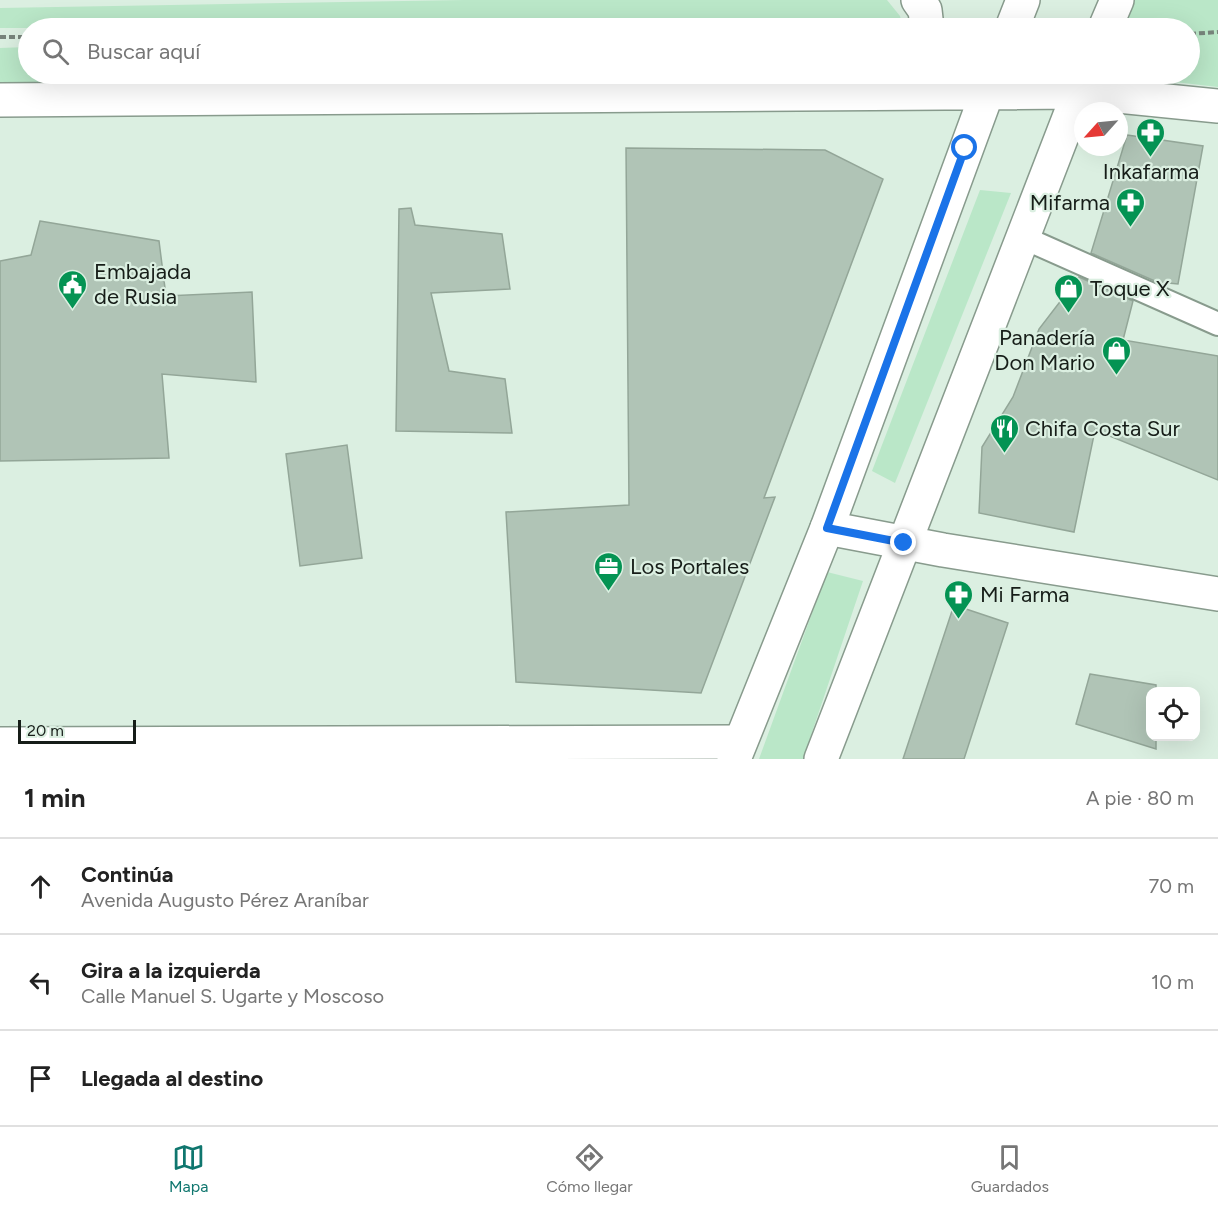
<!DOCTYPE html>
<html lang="es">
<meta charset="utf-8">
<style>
:root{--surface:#fff;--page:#f6f6f6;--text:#222;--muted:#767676;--line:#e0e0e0;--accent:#0f766e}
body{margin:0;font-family:Figtree,sans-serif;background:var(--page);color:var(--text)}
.controls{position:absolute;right:18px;bottom:18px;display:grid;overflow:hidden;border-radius:12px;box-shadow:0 6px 24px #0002}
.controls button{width:54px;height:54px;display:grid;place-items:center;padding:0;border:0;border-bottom:2px solid var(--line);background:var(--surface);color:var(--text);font:30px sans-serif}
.compass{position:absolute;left:1074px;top:102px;width:54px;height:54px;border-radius:50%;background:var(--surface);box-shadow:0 6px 24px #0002;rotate:243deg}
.scale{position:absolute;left:18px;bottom:15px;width:118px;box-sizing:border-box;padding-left:6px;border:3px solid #161d18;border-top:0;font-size:16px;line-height:21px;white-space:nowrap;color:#161d18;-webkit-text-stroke:4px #dbefe1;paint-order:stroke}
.stop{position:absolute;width:18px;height:18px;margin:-14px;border:4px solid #1a73e8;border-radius:50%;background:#fff}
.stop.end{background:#1a73e8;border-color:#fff;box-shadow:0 2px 6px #0008}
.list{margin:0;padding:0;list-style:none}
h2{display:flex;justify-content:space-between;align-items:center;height:78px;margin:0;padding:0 24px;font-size:26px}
h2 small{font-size:20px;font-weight:400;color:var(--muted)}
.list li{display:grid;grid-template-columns:39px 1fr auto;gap:18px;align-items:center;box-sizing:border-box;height:96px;padding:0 24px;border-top:2px solid var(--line)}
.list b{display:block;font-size:22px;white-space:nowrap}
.list p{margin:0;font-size:20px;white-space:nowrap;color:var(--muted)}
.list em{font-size:20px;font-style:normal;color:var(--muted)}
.icon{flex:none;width:33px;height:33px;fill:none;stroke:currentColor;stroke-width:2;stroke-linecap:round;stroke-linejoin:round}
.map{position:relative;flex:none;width:1218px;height:759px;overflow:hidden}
.search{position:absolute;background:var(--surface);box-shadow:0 6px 24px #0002;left:18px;right:18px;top:18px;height:66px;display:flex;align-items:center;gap:15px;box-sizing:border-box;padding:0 21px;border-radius:33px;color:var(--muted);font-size:22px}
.sheet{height:366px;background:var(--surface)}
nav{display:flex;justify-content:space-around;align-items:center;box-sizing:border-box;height:84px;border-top:2px solid var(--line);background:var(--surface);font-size:16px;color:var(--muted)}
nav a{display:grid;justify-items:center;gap:3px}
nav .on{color:var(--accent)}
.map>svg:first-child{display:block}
</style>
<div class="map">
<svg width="1218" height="759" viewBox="0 0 1218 759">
<rect width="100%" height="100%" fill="#dbefe1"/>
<path fill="#bae7c8" d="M464 0H887L900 16 903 28H0V8Z
M1134 0H1218V87L1140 78 1128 74H1190V28H1125Z
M28 47V74H891L884 86 0 87V48Z
M980 190 1011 193 895 483 872 471Z
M827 572 863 581 803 759H759Z"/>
<path fill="#b0c4b6" stroke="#93a698" stroke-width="1.5" d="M1127 135 1203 146 1178 284 1157 282 1091 253Z
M626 148 825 150 883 179 764 498 775 497 701 693 516 682 506 512 629 505Z
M411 208 415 225 502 234 510 289 431 293 449 371 505 379 512 433 396 431 399 209Z
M40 221 159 241 166 296 252 292 256 382 162 374 169 458 0 461V261L31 255Z
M1079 277 1133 301 1123 340 1218 356V480L1095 430 1074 532 979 513 982 447 1013 397 1039 329Z
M347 445 362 558 300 566 286 454Z
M954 605 1008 623 964 759H903Z
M1090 674 1156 685V692H1150V736H1156V749L1076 724Z"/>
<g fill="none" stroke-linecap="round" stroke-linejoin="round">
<defs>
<path id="service" d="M1022 237 1218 324"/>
<path id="minor" d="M827 528 943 550 1218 594
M0 744 740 742"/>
<path id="tertiary" d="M1078 92 1218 106"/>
<path id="secondary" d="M918 0 925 10 927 28
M1012 28 1023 0
M1105 28 1117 0
M0 100 1078 92
M734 759 827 528 994 74
M821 759 1086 74"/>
</defs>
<use href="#service" stroke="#889b8d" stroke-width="26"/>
<use href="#minor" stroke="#889b8d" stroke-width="36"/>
<use href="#tertiary" stroke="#889b8d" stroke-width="36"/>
<use href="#secondary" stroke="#889b8d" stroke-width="36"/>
<path stroke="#77847b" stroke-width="4" stroke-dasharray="6 3" stroke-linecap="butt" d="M1190 34 1218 32
M0 37H28"/>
<use href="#service" stroke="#fff" stroke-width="22"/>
<use href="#minor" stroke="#fff" stroke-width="33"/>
<use href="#tertiary" stroke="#fff" stroke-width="33"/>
<use href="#secondary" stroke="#fff" stroke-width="33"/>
</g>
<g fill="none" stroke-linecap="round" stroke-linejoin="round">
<path stroke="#1a73e8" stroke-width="8" d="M904 543 827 528 965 148"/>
</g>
<defs>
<symbol id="pharmacy-pin" viewBox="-11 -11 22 30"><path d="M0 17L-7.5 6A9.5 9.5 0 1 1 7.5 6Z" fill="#049353" stroke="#dbefe1"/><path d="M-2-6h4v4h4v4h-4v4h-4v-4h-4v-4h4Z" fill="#fff"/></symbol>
<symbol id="civic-pin" viewBox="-11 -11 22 30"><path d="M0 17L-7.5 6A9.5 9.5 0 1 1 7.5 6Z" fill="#049353" stroke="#dbefe1"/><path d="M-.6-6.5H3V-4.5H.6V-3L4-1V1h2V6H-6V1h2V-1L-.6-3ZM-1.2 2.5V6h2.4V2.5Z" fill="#fff"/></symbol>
<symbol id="shop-pin" viewBox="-11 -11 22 30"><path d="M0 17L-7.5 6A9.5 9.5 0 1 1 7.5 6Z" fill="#049353" stroke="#dbefe1"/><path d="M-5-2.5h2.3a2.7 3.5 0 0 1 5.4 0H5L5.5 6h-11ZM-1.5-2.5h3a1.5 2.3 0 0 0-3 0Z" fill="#fff"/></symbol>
<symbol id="restaurant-pin" viewBox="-11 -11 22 30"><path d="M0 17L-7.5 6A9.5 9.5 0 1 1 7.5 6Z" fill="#049353" stroke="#dbefe1"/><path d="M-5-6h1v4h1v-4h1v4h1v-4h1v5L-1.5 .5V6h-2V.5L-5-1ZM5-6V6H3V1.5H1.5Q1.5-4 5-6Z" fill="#fff"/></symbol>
<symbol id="office-pin" viewBox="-11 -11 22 30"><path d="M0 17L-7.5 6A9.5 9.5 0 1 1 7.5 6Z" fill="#049353" stroke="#dbefe1"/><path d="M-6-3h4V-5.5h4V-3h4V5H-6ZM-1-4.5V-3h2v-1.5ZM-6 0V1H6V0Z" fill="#fff"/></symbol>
</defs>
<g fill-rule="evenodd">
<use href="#pharmacy-pin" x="1134" y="116" width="33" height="45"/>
<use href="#pharmacy-pin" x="1114" y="186" width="33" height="45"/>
<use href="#civic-pin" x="56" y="268" width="33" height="45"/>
<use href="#shop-pin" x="1052" y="272" width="33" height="45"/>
<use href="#shop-pin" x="1100" y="334" width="33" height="45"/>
<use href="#restaurant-pin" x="988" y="412" width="33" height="45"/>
<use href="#office-pin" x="592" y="550" width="33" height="45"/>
<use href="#pharmacy-pin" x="942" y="578" width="33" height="45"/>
</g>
<g text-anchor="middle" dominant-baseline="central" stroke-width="4.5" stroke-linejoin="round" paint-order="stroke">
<g font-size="22" fill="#161d18" stroke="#dbefe1" text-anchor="start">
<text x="1151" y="171" text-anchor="middle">Inkafarma</text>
<text x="1110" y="202" text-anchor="end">Mifarma</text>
<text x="94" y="271">Embajada<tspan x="94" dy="25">de Rusia</tspan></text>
<text x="1090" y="288">Toque X</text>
<text x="1095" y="337" text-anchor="end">Panadería<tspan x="1095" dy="25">Don Mario</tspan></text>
<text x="1025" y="428">Chifa Costa Sur</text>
<text x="630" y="566">Los Portales</text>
<text x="980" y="594">Mi Farma</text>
</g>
</g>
</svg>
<div class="controls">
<button><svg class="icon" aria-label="locate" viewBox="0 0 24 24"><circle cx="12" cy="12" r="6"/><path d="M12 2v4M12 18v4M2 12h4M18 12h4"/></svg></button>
</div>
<svg class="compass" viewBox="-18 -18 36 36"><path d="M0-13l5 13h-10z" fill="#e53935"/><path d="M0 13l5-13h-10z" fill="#767676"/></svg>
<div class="scale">20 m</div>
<div class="stop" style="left:965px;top:148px"></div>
<div class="stop end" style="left:904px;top:543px"></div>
<div class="search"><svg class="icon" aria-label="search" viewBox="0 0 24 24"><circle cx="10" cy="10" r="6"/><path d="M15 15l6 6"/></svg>Buscar aquí</div>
</div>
<section class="sheet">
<h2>1 min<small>A pie · 80 m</small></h2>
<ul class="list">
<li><svg class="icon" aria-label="ahead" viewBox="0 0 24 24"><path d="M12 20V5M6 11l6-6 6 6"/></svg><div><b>Continúa</b><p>Avenida Augusto Pérez Araníbar</p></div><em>70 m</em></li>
<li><svg class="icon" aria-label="left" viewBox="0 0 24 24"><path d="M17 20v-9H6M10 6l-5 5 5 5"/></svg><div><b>Gira a la izquierda</b><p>Calle Manuel S. Ugarte y Moscoso</p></div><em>10 m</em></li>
<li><svg class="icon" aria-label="arrive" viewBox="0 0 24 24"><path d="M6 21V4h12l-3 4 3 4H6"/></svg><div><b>Llegada al destino</b></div></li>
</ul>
</section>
<nav>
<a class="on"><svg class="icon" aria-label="map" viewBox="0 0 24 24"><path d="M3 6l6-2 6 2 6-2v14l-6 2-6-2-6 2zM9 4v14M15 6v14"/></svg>Mapa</a>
<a><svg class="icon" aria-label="directions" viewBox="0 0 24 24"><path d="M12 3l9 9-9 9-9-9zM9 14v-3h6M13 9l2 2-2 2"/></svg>Cómo llegar</a>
<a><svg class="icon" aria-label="saved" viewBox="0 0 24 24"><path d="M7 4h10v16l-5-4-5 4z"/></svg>Guardados</a>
</nav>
